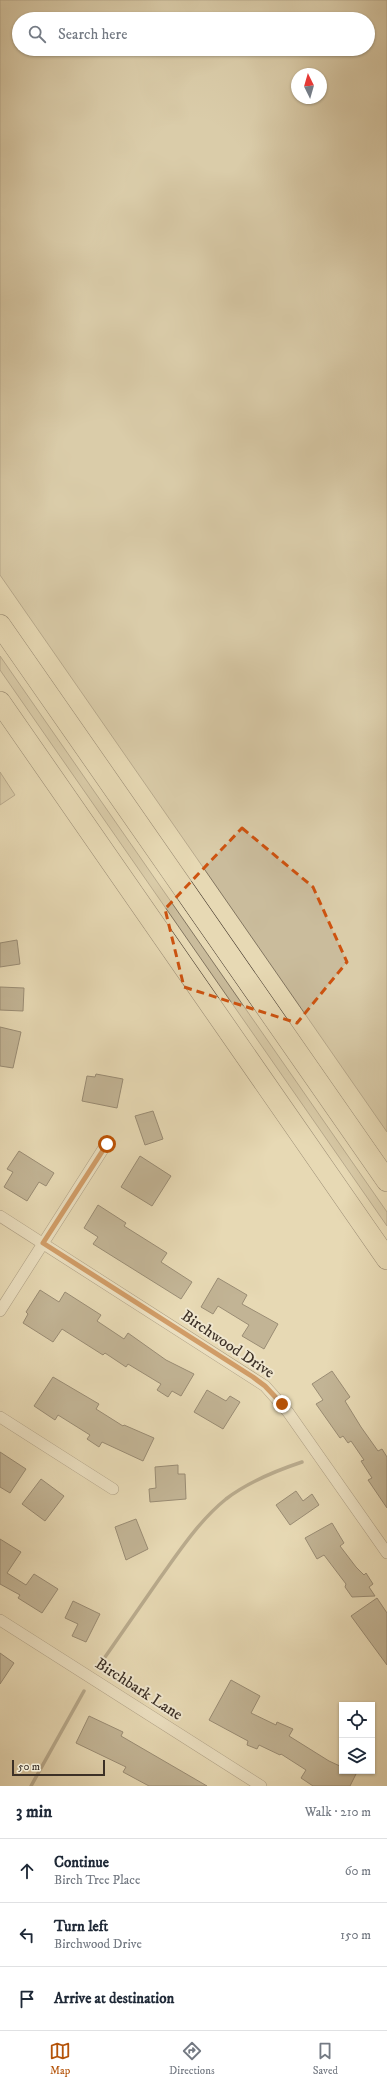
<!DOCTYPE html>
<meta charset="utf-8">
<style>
:root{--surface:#fff;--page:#f6f6f7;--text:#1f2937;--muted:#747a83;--line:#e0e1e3;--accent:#b45309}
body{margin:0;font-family:"IM FELL DW Pica",serif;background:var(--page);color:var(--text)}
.controls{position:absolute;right:12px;bottom:12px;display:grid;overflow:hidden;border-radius:0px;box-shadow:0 1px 3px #0004}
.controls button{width:36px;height:36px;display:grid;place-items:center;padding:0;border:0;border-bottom:1px solid var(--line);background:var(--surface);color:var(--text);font:20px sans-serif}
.compass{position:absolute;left:291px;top:68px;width:36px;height:36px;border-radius:50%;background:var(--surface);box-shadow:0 1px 3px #0004;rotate:355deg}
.scale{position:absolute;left:12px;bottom:10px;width:93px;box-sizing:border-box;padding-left:4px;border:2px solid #3c3026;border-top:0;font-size:11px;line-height:14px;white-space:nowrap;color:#3c3026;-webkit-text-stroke:3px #efe6ce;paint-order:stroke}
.stop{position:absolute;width:12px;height:12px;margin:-9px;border:3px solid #b45309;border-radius:50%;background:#fff}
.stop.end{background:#b45309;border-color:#fff;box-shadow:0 1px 4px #0008}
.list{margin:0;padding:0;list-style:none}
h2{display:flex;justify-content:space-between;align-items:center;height:52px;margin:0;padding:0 16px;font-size:17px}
h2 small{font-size:13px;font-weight:400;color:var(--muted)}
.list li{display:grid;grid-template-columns:26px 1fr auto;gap:12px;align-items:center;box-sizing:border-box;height:64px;padding:0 16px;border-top:1px solid var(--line)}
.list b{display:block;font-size:15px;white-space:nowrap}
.list p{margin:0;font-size:13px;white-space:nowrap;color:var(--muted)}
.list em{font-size:13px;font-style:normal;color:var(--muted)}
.icon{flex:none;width:22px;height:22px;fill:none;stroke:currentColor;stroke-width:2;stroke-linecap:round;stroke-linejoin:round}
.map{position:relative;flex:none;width:387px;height:1786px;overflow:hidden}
.search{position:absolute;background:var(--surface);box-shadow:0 1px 3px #0004;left:12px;right:12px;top:12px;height:44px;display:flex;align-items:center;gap:10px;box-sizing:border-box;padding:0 14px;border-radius:22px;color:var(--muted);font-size:15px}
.sheet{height:244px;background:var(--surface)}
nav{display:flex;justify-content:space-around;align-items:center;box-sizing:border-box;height:56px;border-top:1px solid var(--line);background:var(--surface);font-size:11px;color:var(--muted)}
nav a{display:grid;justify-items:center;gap:2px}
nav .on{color:var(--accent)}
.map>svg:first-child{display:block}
</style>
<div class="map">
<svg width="387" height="1786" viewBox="0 0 387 1786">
<rect width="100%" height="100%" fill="#e7d9b4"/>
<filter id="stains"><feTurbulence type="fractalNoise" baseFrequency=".005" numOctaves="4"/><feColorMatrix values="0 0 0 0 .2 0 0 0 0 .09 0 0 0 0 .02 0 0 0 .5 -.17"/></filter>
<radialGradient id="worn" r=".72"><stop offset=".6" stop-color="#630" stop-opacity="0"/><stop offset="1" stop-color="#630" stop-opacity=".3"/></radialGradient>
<path fill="#cabc9c" stroke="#837661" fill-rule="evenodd" d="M0 0H387V1132L0 575ZM19 19H368V49H19ZM297 74H321V98H297Z
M0 656 387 1212V1226L0 670Z
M0 772 15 795 0 805Z"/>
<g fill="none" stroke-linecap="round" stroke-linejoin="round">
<path stroke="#80735e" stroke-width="3.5" d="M103 1660C122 1633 141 1605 160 1578 180 1550 199 1521 226 1499 248 1482 275 1471 302 1462
M31 1786 84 1691"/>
</g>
<path fill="#958870" stroke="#3c3026" d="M17 940 20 964 0 967V943Z
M0 987 24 988 23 1011 0 1010Z
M0 1027 21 1032 13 1068 0 1066Z
M96 1074 123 1079 117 1108 82 1101 87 1076 95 1077Z
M153 1111 163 1139 145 1145 135 1116Z
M19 1151 54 1173 46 1186 39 1182 27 1201 4 1187 13 1172 7 1169Z
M140 1156 171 1176 152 1206 121 1187Z
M98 1205 126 1223 124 1226 167 1253 161 1262 192 1282 181 1299 93 1244 98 1237 84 1228Z
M218 1278 247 1295 242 1304 278 1324 264 1349 242 1336 249 1325 218 1306 213 1314 201 1307Z
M40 1290 59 1302 65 1292 101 1315 97 1321 124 1339 128 1333 166 1360 194 1374 181 1396 172 1391 168 1397 157 1390 161 1384 128 1364 126 1367 105 1353 103 1355 62 1329 53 1342 23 1323 28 1314 26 1312Z
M332 1371 350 1397 345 1401 361 1427 378 1451 382 1449 387 1457V1508L368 1480 372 1478 361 1461 364 1460 351 1441 348 1443 343 1436 340 1438 316 1404 323 1400 312 1384Z
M53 1377 99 1404 96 1409 123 1426 124 1425 154 1438 143 1461 102 1442 99 1447 87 1439 90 1435 58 1415 55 1420 34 1406Z
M207 1390 226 1401 230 1396 240 1402 223 1429 194 1412Z
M0 1452 26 1469 10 1493 0 1487Z
M178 1465V1474H185L186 1499 150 1502 149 1489 156 1488 155 1467Z
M41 1479 64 1496 45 1521 22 1504Z
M296 1491 303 1501 312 1494 319 1505 290 1525 276 1505Z
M136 1519 148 1549 126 1560 115 1527Z
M332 1523 344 1543 340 1546 356 1567 364 1575 366 1573 373 1584 369 1587 375 1596 352 1597 345 1587 346 1584 324 1555 317 1559 305 1538Z
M0 1539 21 1552 7 1573 26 1585 34 1574 58 1589 42 1613 18 1598 20 1595 0 1584Z
M377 1598 387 1613V1665L351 1616Z
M73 1601 100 1614 86 1642 72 1636 78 1624 65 1618Z
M0 1653 14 1663 0 1684Z
M231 1680 260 1696 251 1713 276 1725 277 1722 293 1729 289 1736 329 1761 342 1767V1771H350L356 1774 350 1786H313L301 1778 306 1770 281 1754 280 1755 259 1745 257 1749 247 1745 248 1741 209 1720Z
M89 1716 123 1732 121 1736 207 1786H149L123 1772 126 1767 76 1743Z"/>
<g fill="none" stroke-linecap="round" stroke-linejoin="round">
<defs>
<path id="minor" d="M0 1216 265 1386 288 1412 387 1553
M0 1311 107 1143
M0 1417 113 1489
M0 1620 261 1786"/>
<path id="motorway" d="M0 625 387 1181
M0 702 387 1259"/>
</defs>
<use href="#minor" stroke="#675a4a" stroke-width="12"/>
<use href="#motorway" stroke="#3c3026" stroke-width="22"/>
<use href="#minor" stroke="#efe6ce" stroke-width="11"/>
<use href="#motorway" stroke="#e7d9b4" stroke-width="21"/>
</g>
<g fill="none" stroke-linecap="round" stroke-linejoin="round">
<path stroke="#b45309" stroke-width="5" d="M107 1144 43 1243 253 1377 265 1386 282 1404"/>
</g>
<path d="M0 0H387V1786H0ZM242 828 313 887 347 962 297 1023 184 987 165 909Z" fill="#e7d9b4" fill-opacity=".55" fill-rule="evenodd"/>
<path fill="none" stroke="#ce5310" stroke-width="3" stroke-dasharray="8 5" stroke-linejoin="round" d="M242 828 313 887 347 962 297 1023 184 987 165 909Z"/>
<g text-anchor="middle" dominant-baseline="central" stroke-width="4" stroke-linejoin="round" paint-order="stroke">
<g font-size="16" fill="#3c3026" stroke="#efe6ce">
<text transform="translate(228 1344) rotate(34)">Birchwood Drive</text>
<text transform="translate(139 1689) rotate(33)">Birchbark Lane</text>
</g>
</g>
<rect width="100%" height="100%" filter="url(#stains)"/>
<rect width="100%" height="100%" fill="url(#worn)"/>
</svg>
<div class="controls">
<button><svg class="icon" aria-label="locate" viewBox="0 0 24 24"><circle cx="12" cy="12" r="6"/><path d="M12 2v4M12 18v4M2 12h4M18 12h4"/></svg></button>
<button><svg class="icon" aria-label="layers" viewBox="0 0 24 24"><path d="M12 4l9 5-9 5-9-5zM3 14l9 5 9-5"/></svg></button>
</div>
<svg class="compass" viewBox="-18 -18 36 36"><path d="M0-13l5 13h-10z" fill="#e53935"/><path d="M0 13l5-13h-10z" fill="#747a83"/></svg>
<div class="scale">50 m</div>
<div class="stop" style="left:107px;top:1144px"></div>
<div class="stop end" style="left:282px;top:1404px"></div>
<div class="search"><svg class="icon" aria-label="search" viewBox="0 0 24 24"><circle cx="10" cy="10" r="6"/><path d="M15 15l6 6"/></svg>Search here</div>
</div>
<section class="sheet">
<h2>3 min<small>Walk · 210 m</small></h2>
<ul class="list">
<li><svg class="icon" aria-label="ahead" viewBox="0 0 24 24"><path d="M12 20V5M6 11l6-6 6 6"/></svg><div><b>Continue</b><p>Birch Tree Place</p></div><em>60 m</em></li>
<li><svg class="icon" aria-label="left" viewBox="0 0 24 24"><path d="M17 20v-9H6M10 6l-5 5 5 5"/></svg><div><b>Turn left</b><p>Birchwood Drive</p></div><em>150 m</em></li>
<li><svg class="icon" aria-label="arrive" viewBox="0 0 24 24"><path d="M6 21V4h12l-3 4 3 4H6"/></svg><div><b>Arrive at destination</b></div></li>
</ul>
</section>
<nav>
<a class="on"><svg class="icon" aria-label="map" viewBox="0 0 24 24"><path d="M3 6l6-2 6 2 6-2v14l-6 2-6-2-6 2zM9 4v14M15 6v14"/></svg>Map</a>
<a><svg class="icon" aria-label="directions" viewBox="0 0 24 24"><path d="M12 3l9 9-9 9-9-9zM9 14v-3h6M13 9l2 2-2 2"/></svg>Directions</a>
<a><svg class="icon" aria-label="saved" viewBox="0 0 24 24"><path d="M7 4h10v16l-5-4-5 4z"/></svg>Saved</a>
</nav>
